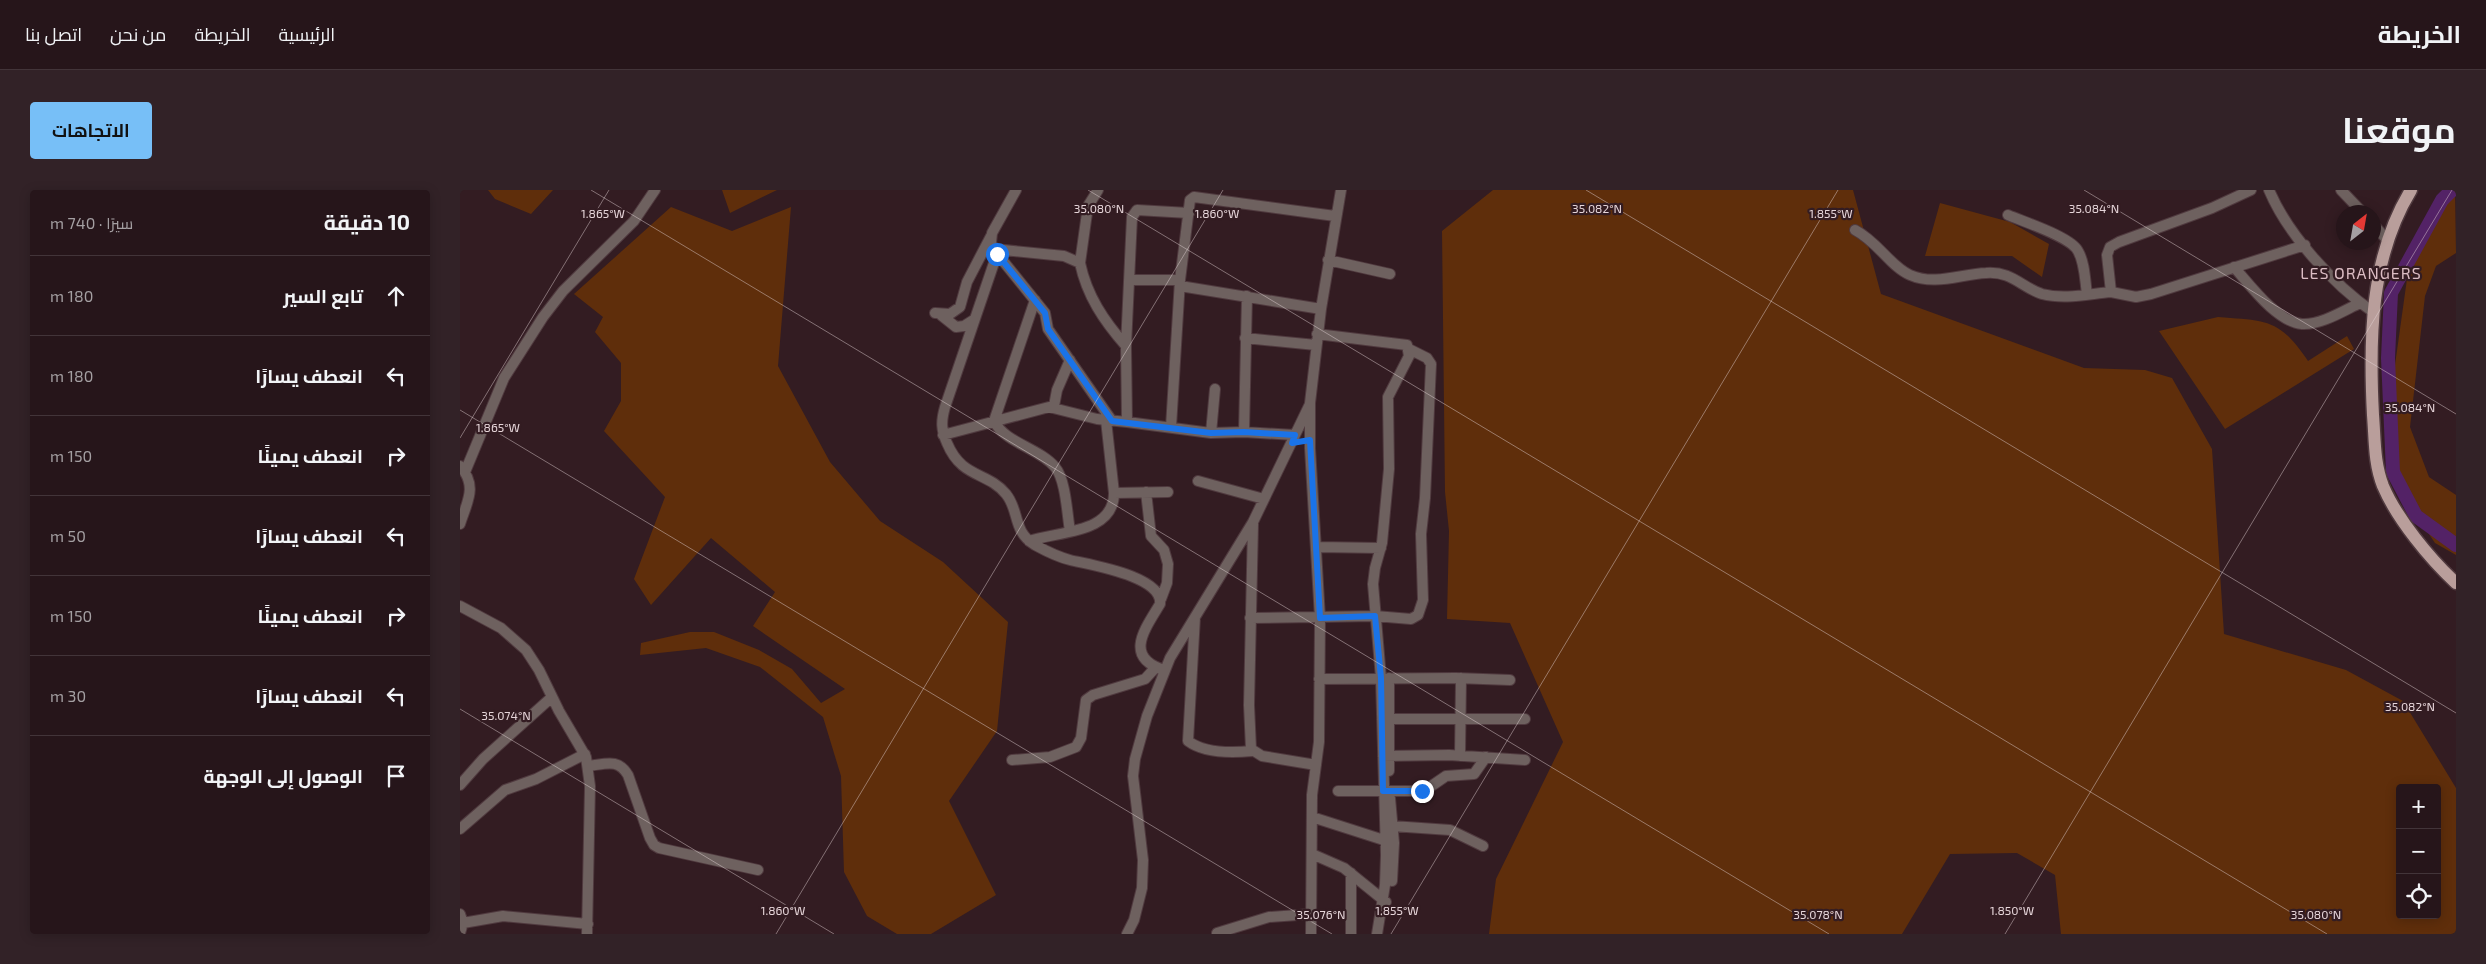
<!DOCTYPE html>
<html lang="ar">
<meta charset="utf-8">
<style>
:root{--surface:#26151a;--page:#322227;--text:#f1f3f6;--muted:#a49fa2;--line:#423439;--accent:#77bff7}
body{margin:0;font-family:"Exo 2",Cairo,sans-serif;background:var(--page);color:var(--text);direction:rtl}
.controls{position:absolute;right:15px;bottom:15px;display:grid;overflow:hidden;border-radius:5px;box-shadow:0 2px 12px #0003}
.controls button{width:45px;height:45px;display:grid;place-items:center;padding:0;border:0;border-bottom:1px solid var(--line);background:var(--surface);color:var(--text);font:25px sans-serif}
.compass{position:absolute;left:1876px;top:15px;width:45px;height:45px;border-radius:50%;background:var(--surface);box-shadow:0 2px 12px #0003;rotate:31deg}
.stop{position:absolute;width:15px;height:15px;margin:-11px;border:4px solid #1a73e8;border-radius:50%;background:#fff}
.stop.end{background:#1a73e8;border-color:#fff;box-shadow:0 1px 5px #0008}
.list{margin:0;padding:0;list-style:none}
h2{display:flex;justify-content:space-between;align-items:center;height:65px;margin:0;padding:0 20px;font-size:21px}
h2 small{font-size:16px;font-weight:400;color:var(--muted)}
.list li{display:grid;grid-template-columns:32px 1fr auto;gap:15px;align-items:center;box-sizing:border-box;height:80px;padding:0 20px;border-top:1px solid var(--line)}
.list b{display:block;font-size:19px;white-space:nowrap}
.list em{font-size:16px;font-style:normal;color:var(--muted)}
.icon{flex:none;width:28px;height:28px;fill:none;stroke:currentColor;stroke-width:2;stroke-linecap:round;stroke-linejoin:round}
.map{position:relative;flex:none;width:1996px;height:744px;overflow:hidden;direction:ltr;border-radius:5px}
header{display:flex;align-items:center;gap:30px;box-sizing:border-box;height:70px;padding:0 25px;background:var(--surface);border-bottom:1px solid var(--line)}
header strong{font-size:24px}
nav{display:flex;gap:28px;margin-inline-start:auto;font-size:18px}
.intro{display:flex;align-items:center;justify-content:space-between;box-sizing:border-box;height:120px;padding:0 30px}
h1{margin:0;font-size:35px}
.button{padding:12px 22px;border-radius:5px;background:var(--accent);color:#111;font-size:18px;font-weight:700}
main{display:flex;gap:30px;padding:0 30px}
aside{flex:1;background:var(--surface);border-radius:5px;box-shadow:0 2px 12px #0003}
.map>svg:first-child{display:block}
</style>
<header>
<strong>الخريطة</strong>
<nav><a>الرئيسية</a><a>الخريطة</a><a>من نحن</a><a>اتصل بنا</a></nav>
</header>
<div class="intro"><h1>موقعنا</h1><a class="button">الاتجاهات</a></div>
<main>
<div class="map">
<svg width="1996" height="744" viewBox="0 0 1996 744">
<rect width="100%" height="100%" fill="#331c22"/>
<path fill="#5f2e0b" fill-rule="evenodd" d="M28 0H93L71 24 35 9Z
M262 0H317L270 23Z
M1033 0H1393L1421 104 1624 178 1685 180 1712 188 1752 259 1764 444 1886 480 1943 511 1996 598V744H1601L1595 685 1557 663 1490 664 1442 744H1029L1036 689 1103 552 1050 433 987 429 989 341 985 302 982 41ZM1940 598H1977V725H1940Z
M1995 0 1996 63 1976 76 1965 106 1950 237 1969 287 1996 305V365L1975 353 1935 294 1929 218 1952 53Z
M1480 13 1550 32 1589 54 1582 87 1552 66H1465Z
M211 17 272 41 331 17 318 176 370 272 420 331 483 372 548 432 537 541 489 611 536 705 471 744H437L407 726 384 682 381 586 363 527 300 477 246 458 180 465 181 453 230 442H254L299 460 332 479 361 513 385 499 293 436 315 402 251 348 191 415 174 389 205 307 144 241 161 211V173L135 142 143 127 114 104Z
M1758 127C1806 131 1819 128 1848 171L1887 146 1894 159 1765 239 1699 141Z"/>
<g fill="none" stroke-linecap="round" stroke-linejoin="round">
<path stroke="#532266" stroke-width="14" d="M1992 0 1982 10 1931 103 1928 168 1933 282 1956 326 1996 355"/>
<defs>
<path id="minor" d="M556 0 532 43 531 53 535 61 585 123 588 139 652 231
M1791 0 1752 18 1659 52 1650 57 1647 65 1651 102 1676 107 1691 104 1845 55
M1809 0C1828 45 1873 94 1913 122
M1881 0 1902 22
M729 23 677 20 672 27 666 156 667 232 751 243 784 242 835 245
M1548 25C1564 32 1611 47 1618 61 1625 73 1625 91 1627 104
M1914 35 1928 51
M1395 40C1418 52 1431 77 1450 85 1475 96 1501 84 1526 83 1552 81 1561 97 1582 104 1605 110 1628 104 1651 102
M534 59 604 66 620 73C627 106 644 131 666 156
M537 64 485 217C481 231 481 240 487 253 502 289 527 281 546 304 560 321 552 341 575 355 586 361 598 367 610 370 630 375 703 386 700 414 685 439 663 467 704 480
M868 70 930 84
M620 73 628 16 638 0
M1774 77C1790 95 1817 132 1842 134 1861 135 1883 121 1900 113
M669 90H720
M720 96 861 119
M575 110 534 231C545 253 579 258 595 277 606 290 607 324 610 341
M475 123 490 124 500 117 507 92 531 46
M481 125 496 137 504 136 515 129
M857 144 947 155 949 166 928 207 929 279 922 353 915 378 913 394 921 488 926 665 925 695 917 744
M785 148 856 155
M594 216 597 200 610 170
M711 237 720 90 730 10 734 7 875 26
M784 242 787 106
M751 243 755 199
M483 245 589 217 637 229 667 232
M0 276C18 296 7 312 0 334
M5 282 44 188 83 127 103 101 174 31 195 0
M738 291 804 309
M686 302 691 346 704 360 708 374 707 393 701 409
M654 303 708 302
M793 334 789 515 791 559 802 566 856 575
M569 351C598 341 654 344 654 303L646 230
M857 357 921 358
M0 416 41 438 66 460 79 480 99 521 126 567 130 596 127 744
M735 427 728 551C744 563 772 563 792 561
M790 428 915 426 951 429 958 425 963 410 961 344 965 308 971 174 967 168 949 159
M929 488V581
M859 489 996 488 1050 490
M922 529H1065
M923 566 989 565 1065 570
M1000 566 1001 488
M552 570 590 567 616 557 621 548 626 510 633 505 685 489 696 477
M128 576C146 574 158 568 168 585L190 648 194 655 199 658 298 680
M0 595 23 569 92 507
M878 601H959L967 599 986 586 1014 584 1026 567
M930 608 934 653 932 691
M852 627 930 652
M932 636 990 640 1023 656
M0 639 45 600 76 589 125 564
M852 664 884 678 926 712
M0 724 3 733 0 743
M3 733 43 726 128 734
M757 743 809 727 852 724
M667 744 674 730 682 698 683 670 673 586 675 569 687 526 710 468 793 332 849 216
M851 744 852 605 859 552 860 428 850 258V213L861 119 881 0
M891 744V683"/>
<path id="major" d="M1951 0C1910 67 1909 149 1913 225 1915 250 1914 273 1923 296 1937 329 1970 369 1996 393"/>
</defs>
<use href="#minor" stroke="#503a3f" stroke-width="12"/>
<use href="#major" stroke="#503a3f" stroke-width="15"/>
<use href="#minor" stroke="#6e615f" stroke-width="10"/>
<use href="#major" stroke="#b99e9b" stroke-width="12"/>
</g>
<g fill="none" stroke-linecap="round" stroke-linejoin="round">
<path stroke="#1a73e8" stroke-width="6" d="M537 64 585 123 588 139 652 231 751 243 784 242 835 245 832 253 850 250 860 428 915 426 921 488 923 601H962"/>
</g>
<path fill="none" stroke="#e7d6da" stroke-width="1" stroke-opacity="0.45" d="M131 0 1369 744M628 0 1867 744M1126 0 1996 523M1624 0 1996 224M0 220 872 744M0 248 149 0M0 519 374 744M316 744 763 0M931 744 1378 0M1545 744 1992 0"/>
<g text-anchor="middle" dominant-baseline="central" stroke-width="4.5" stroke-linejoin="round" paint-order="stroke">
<g font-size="16" letter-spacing="1" fill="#dbbcc3" stroke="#331c22">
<text x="1901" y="82">LES ORANGERS</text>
</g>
</g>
<g font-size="12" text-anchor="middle" fill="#e7d6da" stroke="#331c22" stroke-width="4.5" stroke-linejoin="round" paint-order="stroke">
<text x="639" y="23">35.080°N</text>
<text x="1137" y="23">35.082°N</text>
<text x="1634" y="23">35.084°N</text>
<text x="143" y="28">1.865°W</text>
<text x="757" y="28">1.860°W</text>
<text x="1371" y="28">1.855°W</text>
<text x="1950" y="222">35.084°N</text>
<text x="38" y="242">1.865°W</text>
<text x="1950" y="521">35.082°N</text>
<text x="46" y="530">35.074°N</text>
<text x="323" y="725">1.860°W</text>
<text x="937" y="725">1.855°W</text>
<text x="1552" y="725">1.850°W</text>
<text x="861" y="729">35.076°N</text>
<text x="1358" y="729">35.078°N</text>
<text x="1856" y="729">35.080°N</text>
</g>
</svg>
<div class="controls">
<button>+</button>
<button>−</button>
<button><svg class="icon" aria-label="locate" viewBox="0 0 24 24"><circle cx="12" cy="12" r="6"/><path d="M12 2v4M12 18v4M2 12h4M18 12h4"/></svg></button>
</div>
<svg class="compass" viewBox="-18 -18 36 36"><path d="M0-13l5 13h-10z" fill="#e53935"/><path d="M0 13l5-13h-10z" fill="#a49fa2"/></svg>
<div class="stop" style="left:537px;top:64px"></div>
<div class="stop end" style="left:962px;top:601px"></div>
</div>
<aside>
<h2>10 دقيقة<small>سيرًا · 740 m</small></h2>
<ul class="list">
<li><svg class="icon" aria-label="ahead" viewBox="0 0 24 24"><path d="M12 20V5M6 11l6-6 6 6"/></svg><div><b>تابع السير</b></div><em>180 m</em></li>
<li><svg class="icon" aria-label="left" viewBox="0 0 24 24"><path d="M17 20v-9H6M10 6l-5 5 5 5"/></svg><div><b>انعطف يسارًا</b></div><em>180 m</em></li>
<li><svg class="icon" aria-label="right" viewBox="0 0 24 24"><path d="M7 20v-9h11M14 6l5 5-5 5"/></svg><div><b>انعطف يمينًا</b></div><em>150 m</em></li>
<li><svg class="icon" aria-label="left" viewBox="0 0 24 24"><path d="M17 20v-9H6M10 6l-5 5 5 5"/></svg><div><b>انعطف يسارًا</b></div><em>50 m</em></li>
<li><svg class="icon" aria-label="right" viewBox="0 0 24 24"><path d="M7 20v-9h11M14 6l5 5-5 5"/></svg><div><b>انعطف يمينًا</b></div><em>150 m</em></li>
<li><svg class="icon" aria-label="left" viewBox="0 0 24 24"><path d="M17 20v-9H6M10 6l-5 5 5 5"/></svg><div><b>انعطف يسارًا</b></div><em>30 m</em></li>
<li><svg class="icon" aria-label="arrive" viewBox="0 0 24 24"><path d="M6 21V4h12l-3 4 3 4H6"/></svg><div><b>الوصول إلى الوجهة</b></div></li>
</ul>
</aside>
</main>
